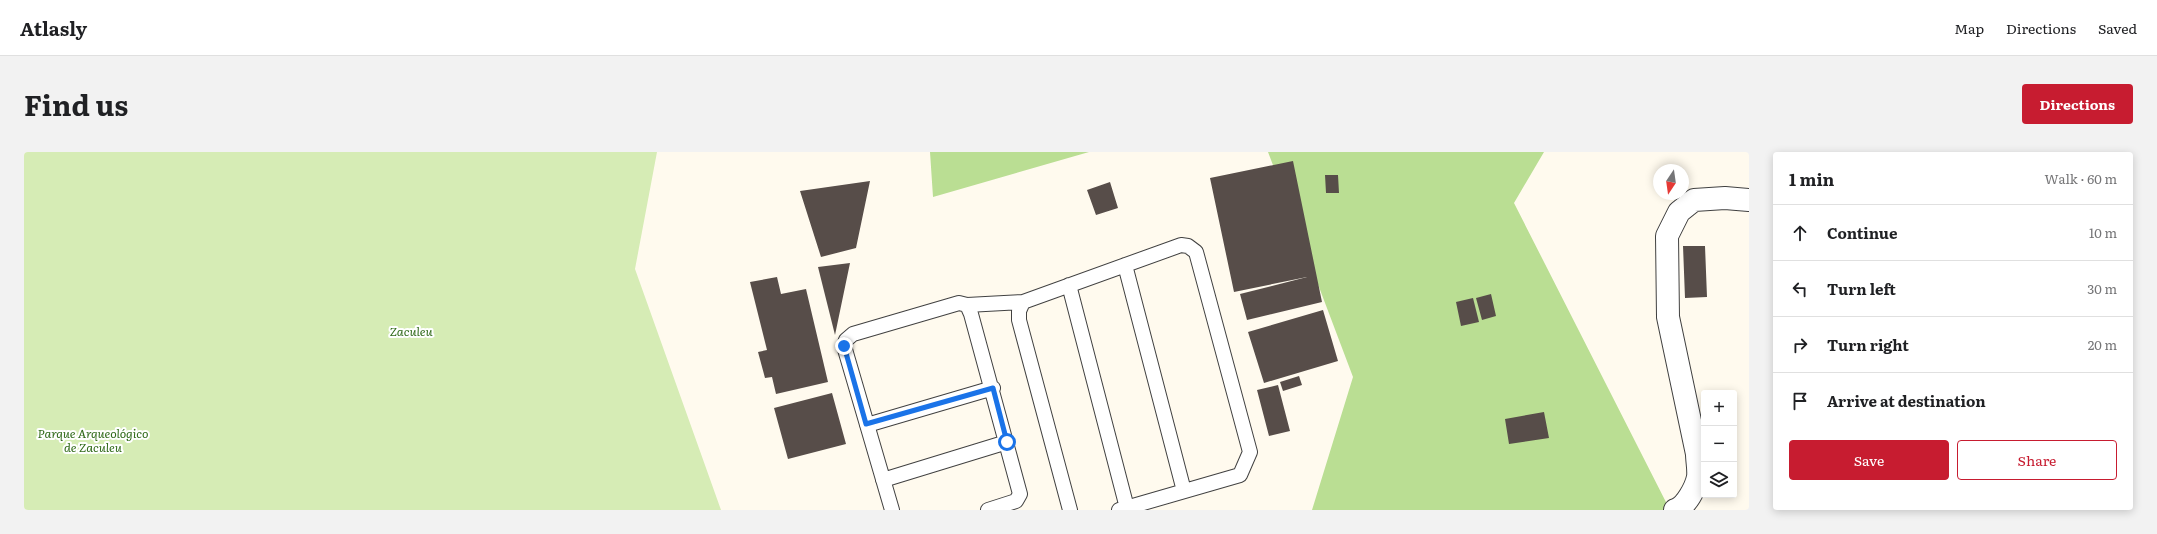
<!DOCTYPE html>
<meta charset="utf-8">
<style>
:root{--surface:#fff;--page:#f2f2f2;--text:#202124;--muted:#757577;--line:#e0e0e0;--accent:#c71c30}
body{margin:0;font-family:Literata,serif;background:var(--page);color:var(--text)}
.controls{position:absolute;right:12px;bottom:12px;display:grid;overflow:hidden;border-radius:4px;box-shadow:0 2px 10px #0003}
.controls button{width:36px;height:36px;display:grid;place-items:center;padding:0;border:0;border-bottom:1px solid var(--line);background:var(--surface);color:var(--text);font:20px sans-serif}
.compass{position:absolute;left:1629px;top:12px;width:36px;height:36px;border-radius:50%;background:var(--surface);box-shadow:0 2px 10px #0003;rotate:193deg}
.stop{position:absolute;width:12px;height:12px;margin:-9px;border:3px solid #1a73e8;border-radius:50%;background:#fff}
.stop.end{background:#1a73e8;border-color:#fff;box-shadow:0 1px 4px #0008}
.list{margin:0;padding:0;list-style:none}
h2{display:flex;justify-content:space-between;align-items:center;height:52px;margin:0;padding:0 16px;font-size:17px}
h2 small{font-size:13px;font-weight:400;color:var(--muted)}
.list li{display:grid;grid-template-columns:26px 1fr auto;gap:12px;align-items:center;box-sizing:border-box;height:56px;padding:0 16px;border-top:1px solid var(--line)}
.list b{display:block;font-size:15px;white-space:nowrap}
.list em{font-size:13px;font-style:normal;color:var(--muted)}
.actions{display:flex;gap:8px;padding:12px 16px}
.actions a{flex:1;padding:9px 0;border:1px solid var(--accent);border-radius:4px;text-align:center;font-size:14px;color:var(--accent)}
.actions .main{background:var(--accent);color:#fff}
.icon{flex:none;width:22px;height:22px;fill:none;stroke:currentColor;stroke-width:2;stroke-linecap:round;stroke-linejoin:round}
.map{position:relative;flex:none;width:1725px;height:358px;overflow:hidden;border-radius:4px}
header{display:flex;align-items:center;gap:24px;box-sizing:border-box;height:56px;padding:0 20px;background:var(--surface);border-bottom:1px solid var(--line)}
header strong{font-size:19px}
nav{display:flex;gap:22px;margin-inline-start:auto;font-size:14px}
.intro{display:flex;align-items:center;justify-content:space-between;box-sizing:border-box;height:96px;padding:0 24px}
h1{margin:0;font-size:28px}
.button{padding:10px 18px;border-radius:4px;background:var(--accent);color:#fff;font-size:14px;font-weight:700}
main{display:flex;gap:24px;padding:0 24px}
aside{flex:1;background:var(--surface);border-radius:4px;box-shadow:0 2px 10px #0003}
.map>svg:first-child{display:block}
</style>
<header>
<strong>Atlasly</strong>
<nav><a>Map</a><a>Directions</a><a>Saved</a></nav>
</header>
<div class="intro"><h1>Find us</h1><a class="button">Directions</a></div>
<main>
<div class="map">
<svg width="1725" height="358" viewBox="0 0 1725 358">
<rect width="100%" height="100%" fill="#fffaee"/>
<path fill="#d6ecb5" d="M0 0H633L611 117 697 358H0Z"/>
<path fill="#bade93" d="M906 0H1065L909 45Z
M1244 0H1520L1490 51 1646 358H1288L1329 225Z"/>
<path fill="#574d49" d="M1269 9 1298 150 1223 168 1216 142 1283 125 1210 140 1186 26Z
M1301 23H1314L1315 41H1302Z
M846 29 832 96 797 105 776 39Z
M1086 30 1094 56 1072 63 1063 38Z
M1659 94H1681L1683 145 1661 146Z
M826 111 811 183 794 115Z
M753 125 757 142 782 137 804 230 752 242 748 225 741 226 734 200 743 198 726 130Z
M1467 142 1472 164 1458 168 1452 146Z
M1449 146 1455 170 1437 174 1432 150Z
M1299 158 1314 209 1240 231 1224 180Z
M1275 224 1278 233 1259 239 1256 230Z
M1254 233 1266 279 1245 284 1233 238Z
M808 241 822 292 764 307 750 256Z
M1520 260 1525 286 1485 292 1481 267Z"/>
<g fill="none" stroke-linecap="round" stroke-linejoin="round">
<defs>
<path id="service" d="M1101 113 1160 339
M1045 133 1103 356
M943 153 999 150
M843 273 969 236
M859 328 983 290
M868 358 820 194 822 188 829 182 935 151 943 153 947 162 996 342 992 349 964 358
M1046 358 995 168V159L999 150 1157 93 1164 94 1172 100 1226 300 1216 323 1095 358"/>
<path id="minor" d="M1651 358C1662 355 1672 335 1674 325 1675 318 1673 309 1673 302L1644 165 1643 84 1655 60 1670 48 1701 46 1725 48"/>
</defs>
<use href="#service" stroke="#414141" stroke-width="16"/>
<use href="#minor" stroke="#414141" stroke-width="24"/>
<use href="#service" stroke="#fff" stroke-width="14"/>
<use href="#minor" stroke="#fff" stroke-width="22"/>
</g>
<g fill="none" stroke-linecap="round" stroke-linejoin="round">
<path stroke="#1a73e8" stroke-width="5" d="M820 194 842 272 969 236 983 290"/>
</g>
<g text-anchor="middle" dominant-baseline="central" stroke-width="4" stroke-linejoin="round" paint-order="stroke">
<g font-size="12" font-style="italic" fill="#306a19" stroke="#fff">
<text x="387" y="179">Zaculeu</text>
<text x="69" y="281">Parque Arqueológico<tspan x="69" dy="14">de Zaculeu</tspan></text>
</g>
</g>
</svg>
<div class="controls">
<button>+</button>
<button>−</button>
<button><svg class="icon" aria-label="layers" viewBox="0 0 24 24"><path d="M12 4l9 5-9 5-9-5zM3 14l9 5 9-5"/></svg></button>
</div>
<svg class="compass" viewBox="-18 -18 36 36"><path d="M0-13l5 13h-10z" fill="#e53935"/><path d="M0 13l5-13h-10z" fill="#757577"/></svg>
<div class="stop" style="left:983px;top:290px"></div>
<div class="stop end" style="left:820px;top:194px"></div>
</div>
<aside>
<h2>1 min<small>Walk · 60 m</small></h2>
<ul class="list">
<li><svg class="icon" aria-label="ahead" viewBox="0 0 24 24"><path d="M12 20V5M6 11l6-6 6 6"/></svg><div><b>Continue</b></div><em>10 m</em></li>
<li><svg class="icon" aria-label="left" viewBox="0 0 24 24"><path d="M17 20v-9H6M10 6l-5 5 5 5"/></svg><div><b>Turn left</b></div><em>30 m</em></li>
<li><svg class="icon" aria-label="right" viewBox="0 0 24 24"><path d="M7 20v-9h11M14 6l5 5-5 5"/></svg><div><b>Turn right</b></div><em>20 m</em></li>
<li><svg class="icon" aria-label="arrive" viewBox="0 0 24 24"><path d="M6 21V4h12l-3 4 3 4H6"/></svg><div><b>Arrive at destination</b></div></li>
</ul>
<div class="actions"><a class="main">Save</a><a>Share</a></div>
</aside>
</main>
